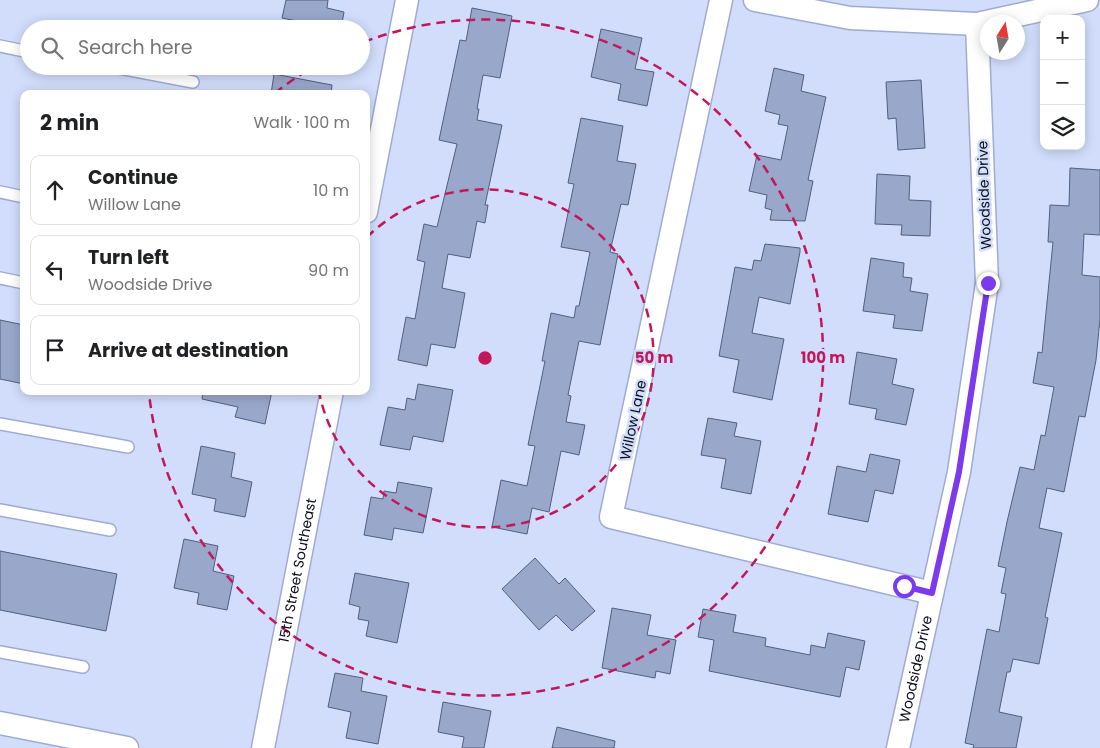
<!DOCTYPE html>
<meta charset="utf-8">
<style>
:root{--surface:#fff;--page:#f2f2f2;--text:#202124;--muted:#757577;--line:#e0e0e0}
body{margin:0;font-family:Poppins,sans-serif;background:var(--page);color:var(--text)}
.controls{position:absolute;right:15px;top:15px;display:grid;overflow:hidden;border-radius:10px;box-shadow:0 2px 12px #0003}
.controls button{width:45px;height:45px;display:grid;place-items:center;padding:0;border:0;border-bottom:1px solid var(--line);background:var(--surface);color:var(--text);font:25px sans-serif}
.compass{position:absolute;left:980px;top:15px;width:45px;height:45px;border-radius:50%;background:var(--surface);box-shadow:0 2px 12px #0003;rotate:11deg}
.stop{position:absolute;width:15px;height:15px;margin:-11px;border:4px solid #7c3aed;border-radius:50%;background:#fff}
.stop.end{background:#7c3aed;border-color:#fff;box-shadow:0 1px 5px #0008}
.list{margin:0;padding:0;list-style:none}
h2{display:flex;justify-content:space-between;align-items:center;height:65px;margin:0;padding:0 20px;font-size:21px}
h2 small{font-size:16px;font-weight:400;color:var(--muted)}
.list li{display:grid;grid-template-columns:32px 1fr auto;gap:15px;align-items:center;box-sizing:border-box;height:70px;margin:0 10px 10px;padding:0 10px;border:1px solid var(--line);border-radius:10px}
.list b{display:block;font-size:19px;white-space:nowrap}
.list p{margin:0;font-size:16px;white-space:nowrap;color:var(--muted)}
.list em{font-size:16px;font-style:normal;color:var(--muted)}
.icon{flex:none;width:28px;height:28px;fill:none;stroke:currentColor;stroke-width:2;stroke-linecap:round;stroke-linejoin:round}
.map{position:relative;flex:none;width:1100px;height:748px;overflow:hidden}
.search{position:absolute;background:var(--surface);box-shadow:0 2px 12px #0003;left:20px;top:20px;width:350px;height:55px;display:flex;align-items:center;gap:12px;box-sizing:border-box;padding:0 18px;border-radius:28px;color:var(--muted);font-size:19px}
.panel{position:absolute;background:var(--surface);box-shadow:0 2px 12px #0003;left:20px;top:90px;width:350px;height:305px;border-radius:10px}
.map>svg:first-child{display:block}
</style>
<div class="map">
<svg width="1100" height="748" viewBox="0 0 1100 748">
<rect width="100%" height="100%" fill="#d1ddfb"/>
<path fill="#99a7cb" stroke="#535f80" d="M286 0H328L327 8 344 12 341 29H311L312 24 282 18Z
M472 8 512 16 500 78 483 75 477 109H479L477 120 502 125 485 205H488L485 223 477 221 470 258 448 254 442 288 465 293 455 348 431 344 427 366 398 360 406 317 415 319 425 262 417 260 424 224 437 227 457 144 439 140 460 40 466 41Z
M601 29 642 38 635 69 654 72 647 106 618 100 621 84 591 77Z
M774 68 804 75 801 91 826 97 808 180 813 181 805 221 770 220 772 210 765 208 767 195 749 191 757 155 781 160 788 126 778 124 780 115 765 111Z
M274 74 332 85 331 94H271Z
M921 80 925 148 898 150 896 118 888 119 886 82Z
M581 118 623 126 617 161 636 164 628 205 621 204 610 252 618 254 600 345 579 341 568 395 571 396 566 422 585 425 579 455 561 451 549 512 532 508 527 534 492 527 501 480 527 486 535 446 528 445 545 361H542L551 313 574 318 576 306H579L590 252 561 247 574 184 568 183Z
M1070 168 1100 170V235L1084 234 1082 275 1100 277V319L1096 360 1085 417 1079 416 1064 492 1047 488 1039 528 1062 533 1045 617 1048 618 1039 664 1013 659 1010 672H1007L999 712 1022 717 1016 748H973L974 745 965 743 987 629 999 632 1006 594 1001 593 1006 568 998 566 1007 522 1020 467 1034 470 1041 435 1045 436 1054 387 1033 383 1038 352 1042 353 1053 242H1048L1050 205 1069 206Z
M877 174 910 176 909 200 931 201 930 236 901 235 902 225 875 224Z
M765 244 800 248V252L790 304 759 297 752 333 784 339 772 400 733 392 739 360 719 356 735 267 752 270 754 260 761 261Z
M871 258 904 263 903 277 912 278 910 291 928 294 922 331 893 328 895 315 863 311Z
M0 320 24 325V384L0 379Z
M857 352 897 359 892 384 914 389 906 425 875 419 877 409 849 404Z
M418 384 453 390 443 442 413 436 410 450 380 445 388 407 405 410 407 398 415 400Z
M203 391H272L265 424 235 417 238 407 202 399Z
M708 418 737 423 734 436 761 441 751 494 721 488 726 459 701 455Z
M201 446 235 453 231 477 252 482 245 517 214 511 216 499 192 494Z
M870 454 900 460 893 494 875 490 868 522 828 514 837 466 866 472Z
M398 482 432 488 423 533 394 528 392 540 364 535 371 497 383 499 384 491 396 493Z
M184 539 218 546 213 571 234 576 227 610 197 604 199 593 174 588Z
M0 551 117 574 106 631 0 610Z
M535 558 559 584 565 578 595 611 572 631 556 615 539 630 502 589Z
M355 573 409 583 397 643 366 636 369 621 358 619 360 607 349 604Z
M612 608 651 615 647 635 676 640 670 674 656 671 655 678 602 668Z
M703 609 736 615 733 632 766 638 765 646 810 655 811 645 825 648 828 633 865 641 859 670 846 667 840 697 709 671 714 640 698 637Z
M335 673 363 678 361 691 387 696 378 744 346 738 351 712 328 707Z
M443 702 491 711 484 748H462L464 737 438 732Z
M557 727 615 741 614 748H552Z"/>
<g fill="none" stroke-linecap="round" stroke-linejoin="round">
<defs>
<path id="lane" d="M0 46 29 52
M109 66 193 82
M0 192 24 197
M0 278 24 283
M0 424 128 447
M0 510 110 530
M0 652 83 667"/>
<g id="street">
<path d="M721 0 611 517 932 593"/>
<path d="M755 0 850 18 977 24 1087 0"/>
<path d="M366 212 407 0"/>
<path d="M0 723 127 748"/>
<path id="s1" d="M263 748 332 391"/>
<path id="s2" d="M898 748 959 472 987 283 977 24"/>
</g>
</defs>
<use href="#lane" stroke="#9facd1" stroke-width="14"/>
<use href="#street" stroke="#9facd1" stroke-width="25"/>
<use href="#lane" stroke="#fff" stroke-width="11"/>
<use href="#street" stroke="#fff" stroke-width="22"/>
</g>
<g fill="none" stroke-linecap="round" stroke-linejoin="round">
<path stroke="#7c3aed" stroke-width="6" d="M904 586 932 593 959 472 988 283"/>
</g>
<g fill="none" stroke="#c2185b" stroke-width="2.5" stroke-dasharray="9 6">
<path d="M367 237A169 169 0 1 1 319 392"/>
<path d="M275 93A338 338 0 0 1 313 67M364 42A338 338 0 1 1 149 393"/>
</g>
<g text-anchor="middle" dominant-baseline="central" stroke-width="5" stroke-linejoin="round" paint-order="stroke">
<g font-size="14" fill="#090d1a" stroke="#d1ddfb">
<text transform="translate(984 195) rotate(-92)">Woodside Drive</text>
<text transform="translate(633 420) rotate(-78)">Willow Lane</text>
<text stroke="none"><textPath href="#s1" startOffset="181">15th Street Southeast</textPath></text>
<text stroke="none"><textPath href="#s2" startOffset="81">Woodside Drive</textPath></text>
</g>
</g>
<circle cx="485" cy="358" r="8" fill="#c2185b" stroke="#d1ddfb" stroke-width="2.5"/>
<g font-size="15" text-anchor="middle" font-weight="bold" fill="#c2185b" stroke="#d1ddfb" stroke-width="5" stroke-linejoin="round" paint-order="stroke">
<text x="654" y="363">50 m</text>
<text x="823" y="363">100 m</text>
</g>
</svg>
<div class="controls">
<button>+</button>
<button>−</button>
<button><svg class="icon" aria-label="layers" viewBox="0 0 24 24"><path d="M12 4l9 5-9 5-9-5zM3 14l9 5 9-5"/></svg></button>
</div>
<svg class="compass" viewBox="-18 -18 36 36"><path d="M0-13l5 13h-10z" fill="#e53935"/><path d="M0 13l5-13h-10z" fill="#757577"/></svg>
<div class="stop" style="left:904px;top:586px"></div>
<div class="stop end" style="left:988px;top:283px"></div>
<div class="search"><svg class="icon" aria-label="search" viewBox="0 0 24 24"><circle cx="10" cy="10" r="6"/><path d="M15 15l6 6"/></svg>Search here</div>
<section class="panel">
<h2>2 min<small>Walk · 100 m</small></h2>
<ul class="list">
<li><svg class="icon" aria-label="ahead" viewBox="0 0 24 24"><path d="M12 20V5M6 11l6-6 6 6"/></svg><div><b>Continue</b><p>Willow Lane</p></div><em>10 m</em></li>
<li><svg class="icon" aria-label="left" viewBox="0 0 24 24"><path d="M17 20v-9H6M10 6l-5 5 5 5"/></svg><div><b>Turn left</b><p>Woodside Drive</p></div><em>90 m</em></li>
<li><svg class="icon" aria-label="arrive" viewBox="0 0 24 24"><path d="M6 21V4h12l-3 4 3 4H6"/></svg><div><b>Arrive at destination</b></div></li>
</ul>
</section>
</div>
